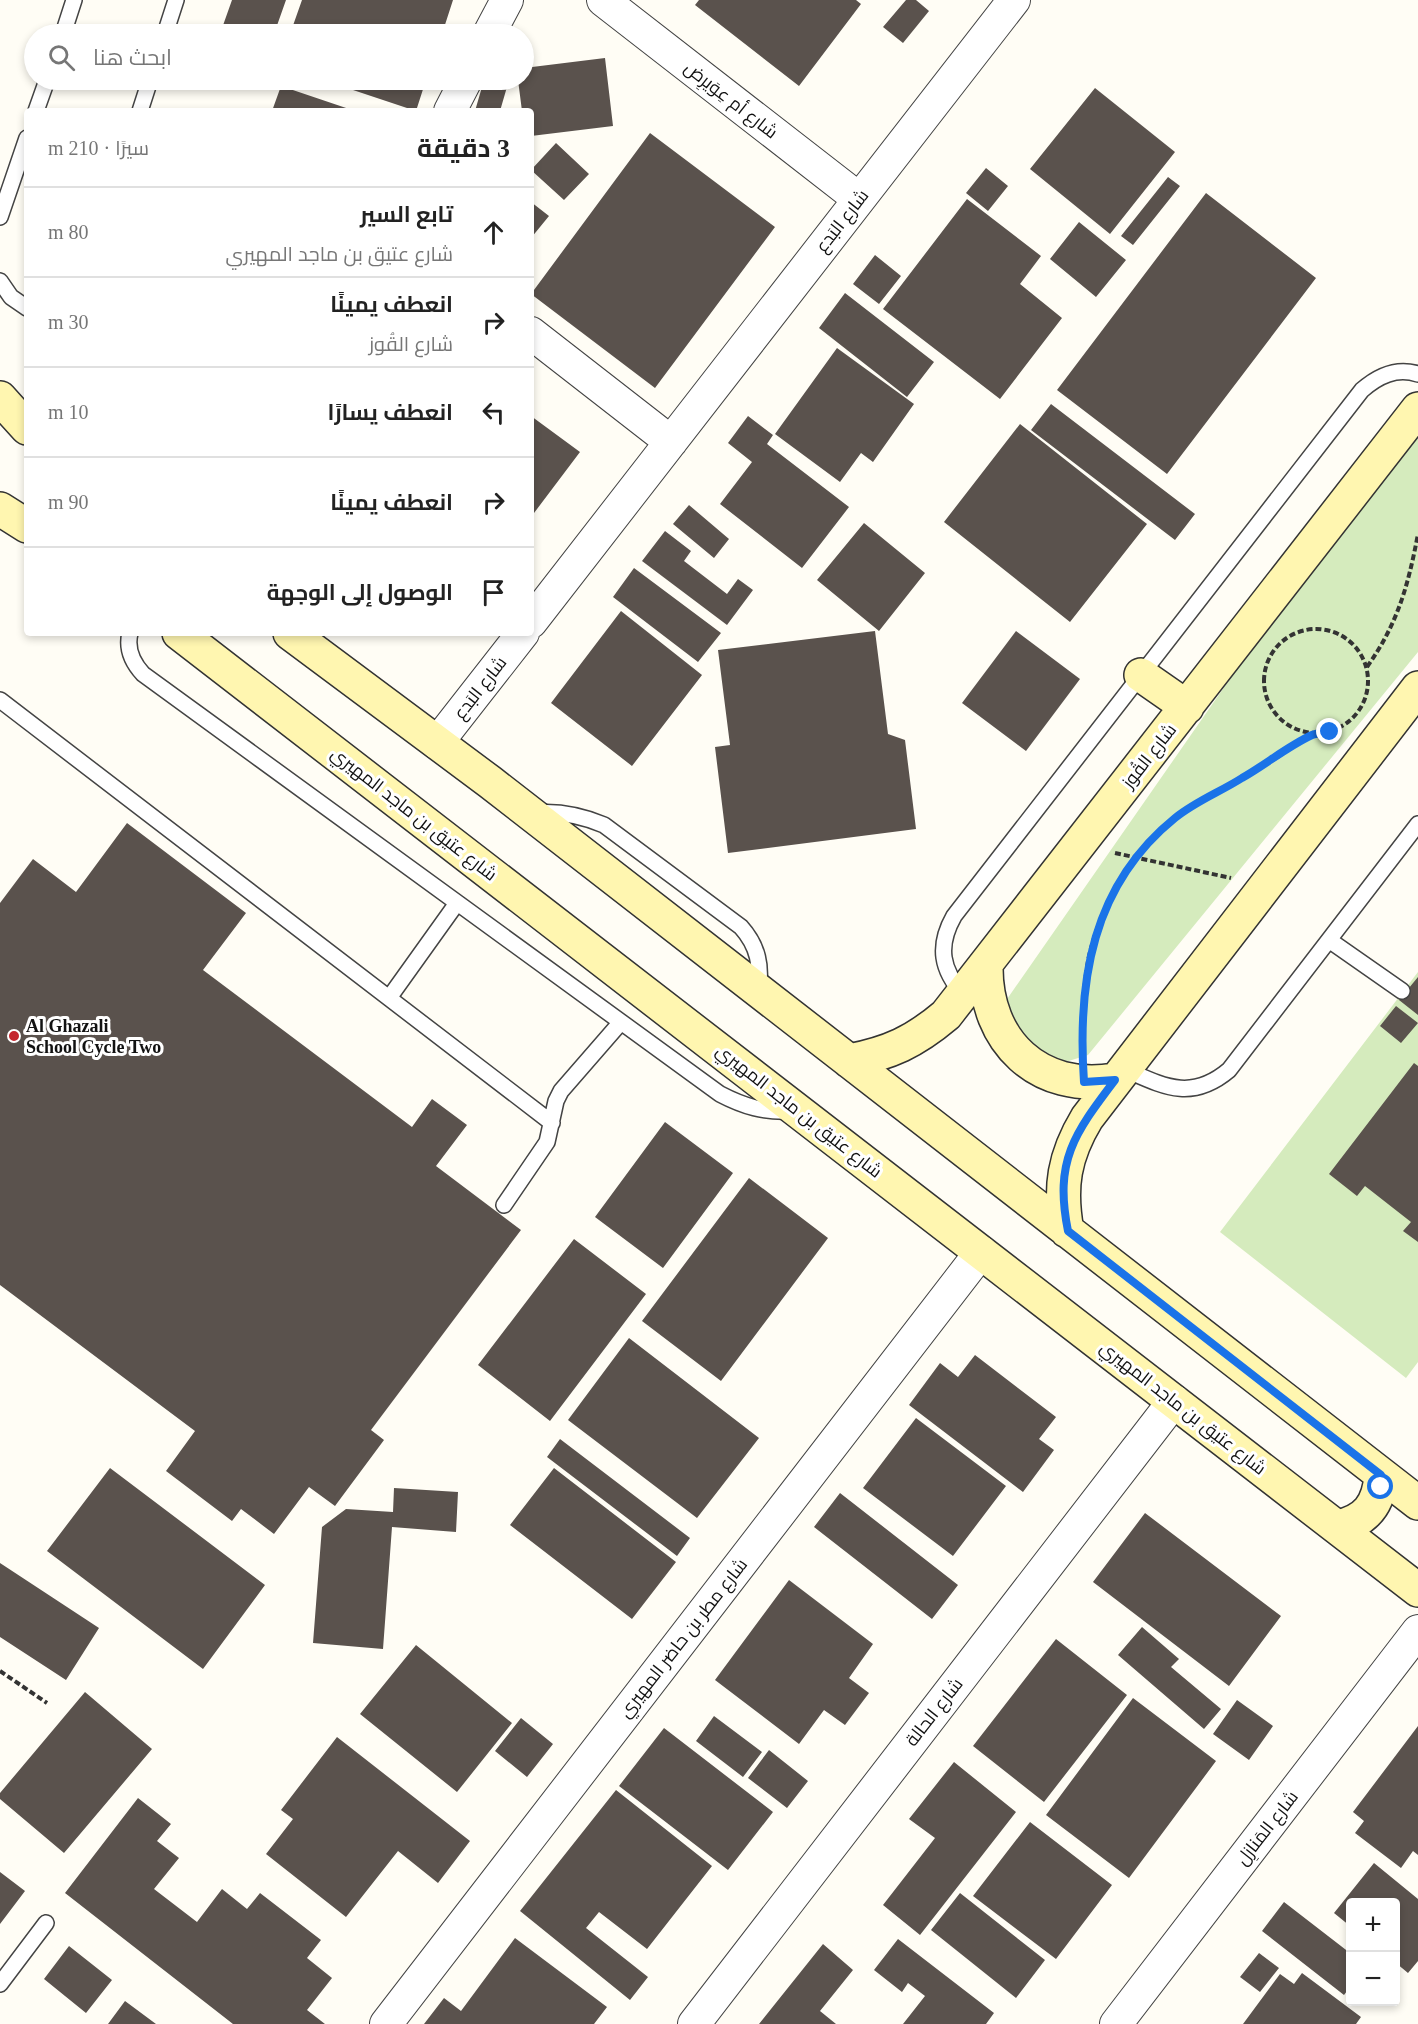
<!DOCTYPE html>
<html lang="ar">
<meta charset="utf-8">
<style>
:root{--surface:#fff;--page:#f2f2f2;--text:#222;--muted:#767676;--line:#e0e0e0}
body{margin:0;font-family:"Times New Roman",Cairo,serif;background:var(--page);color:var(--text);direction:rtl}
.controls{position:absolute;right:18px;bottom:18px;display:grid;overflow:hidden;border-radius:6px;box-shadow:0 3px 9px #0003}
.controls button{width:54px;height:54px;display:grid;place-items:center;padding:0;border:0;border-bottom:2px solid var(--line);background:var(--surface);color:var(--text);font:30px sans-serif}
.stop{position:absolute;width:18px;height:18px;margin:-14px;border:4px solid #1a73e8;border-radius:50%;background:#fff}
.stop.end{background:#1a73e8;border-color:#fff;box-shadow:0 2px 6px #0008}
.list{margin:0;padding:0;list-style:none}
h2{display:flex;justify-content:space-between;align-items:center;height:78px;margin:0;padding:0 24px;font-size:26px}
h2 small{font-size:20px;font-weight:400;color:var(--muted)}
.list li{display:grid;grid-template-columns:39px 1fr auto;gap:18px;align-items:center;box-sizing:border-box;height:90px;padding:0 24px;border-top:2px solid var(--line)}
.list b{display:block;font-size:22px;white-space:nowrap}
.list p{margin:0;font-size:20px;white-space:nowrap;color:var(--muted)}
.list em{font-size:20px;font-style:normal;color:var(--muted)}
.icon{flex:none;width:33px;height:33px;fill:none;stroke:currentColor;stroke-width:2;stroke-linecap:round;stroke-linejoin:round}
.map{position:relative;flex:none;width:1418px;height:2024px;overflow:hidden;direction:ltr}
.search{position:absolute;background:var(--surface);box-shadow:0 3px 9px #0003;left:24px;top:24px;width:510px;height:66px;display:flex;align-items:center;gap:15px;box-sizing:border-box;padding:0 21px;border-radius:33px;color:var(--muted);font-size:22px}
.panel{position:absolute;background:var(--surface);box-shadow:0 3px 9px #0003;left:24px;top:108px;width:510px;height:528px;border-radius:6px;direction:rtl}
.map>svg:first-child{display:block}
</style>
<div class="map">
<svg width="1418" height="2024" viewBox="0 0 1418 2024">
<rect width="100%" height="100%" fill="#fffdf5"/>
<path fill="#d5ebbd" d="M1418 436V652L1088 1055 1049 1067 1017 1048 1005 1002 1257 640Z
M1418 972V1362L1406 1378 1220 1232Z"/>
<path fill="#5a524d" d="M232 0H286L274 34H230L221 31Z
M302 0H453L442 34H290Z
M699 0H856L861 4 799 86 695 5Z
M906 0H916L929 11 903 43 883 27Z
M605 58 613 126 531 136V111H522L518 80H524V68Z
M323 80H426L416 111Z
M484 80H509L500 111H475Z
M281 86 355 111H272Z
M1095 88 1175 152 1110 234 1030 169Z
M650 133 775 227 655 388 531 294Z
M556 143 589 174 564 200 531 170Z
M986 168 1008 186 988 211 966 193Z
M1168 177 1180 186 1133 245 1121 236Z
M1206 193 1316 278 1167 474 1057 390Z
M967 199 1041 256 1020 284 1062 318 1000 399 883 309Z
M531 202 549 216 531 238Z
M1079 222 1126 260 1096 297 1050 259Z
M875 255 901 276 879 304 853 284Z
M845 293 934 362 907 397 819 328Z
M837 348 914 404 873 462 861 453 840 482 775 434Z
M1051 404 1195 514 1175 540 1031 430Z
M531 416 580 452 531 517Z
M748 416 773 435 767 444 849 507 802 568 720 504 752 462 728 443Z
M1020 424 1147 524 1070 622 944 522Z
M689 505 729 539 714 558 673 524Z
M864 523 925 573 879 631 817 580Z
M665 531 691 551 684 561 727 594 738 579 753 590 727 625 642 561Z
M634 568 721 633 698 662 613 597Z
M621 611 702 675 632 766 551 703Z
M875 631 888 734 905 740 916 829 728 853 715 747 730 745 718 650Z
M1016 631 1080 679 1026 751 962 703Z
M127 823 246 913 203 970 412 1127 432 1099 467 1125 436 1166 521 1230 371 1430 384 1440 335 1506 309 1487 274 1534 241 1509 232 1521 166 1471 195 1431 0 1285V903L33 859 76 892Z
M1418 977V1015L1399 1000Z
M1396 1006 1418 1023 1401 1043 1380 1026Z
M1414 1063 1418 1066V1242L1403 1231 1411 1222 1365 1186 1357 1196 1329 1174Z
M665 1122 733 1173 663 1268 595 1217Z
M749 1178 828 1238 721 1381 642 1321Z
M574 1239 646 1294 550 1421 478 1365Z
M629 1338 759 1438 697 1518 568 1420Z
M975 1355 1056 1417 1039 1439 1054 1450 1023 1492 909 1405 940 1363 958 1377Z
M916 1418 1006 1486 953 1556 863 1488Z
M560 1439 690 1538 677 1556 547 1457Z
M110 1468 265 1585 203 1669 47 1551Z
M554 1468 676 1562 632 1619 510 1525Z
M394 1488 458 1492 456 1532 392 1527 383 1649 313 1643 322 1527 346 1509 393 1512Z
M840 1493 958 1585 932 1619 814 1527Z
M1145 1513 1281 1616 1229 1686 1093 1582Z
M0 1563 99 1628 66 1680 0 1637Z
M789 1580 873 1644 849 1678 869 1693 845 1725 824 1710 799 1744 715 1680Z
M1142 1627 1179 1659 1171 1667 1221 1709 1204 1729 1118 1655Z
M1056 1639 1127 1695 1044 1802 973 1746Z
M416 1645 512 1723 457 1792 360 1714Z
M85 1692 152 1749 64 1853 0 1799V1793Z
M1133 1698 1216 1761 1129 1878 1046 1815Z
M1237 1700 1273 1726 1249 1760 1213 1734Z
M714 1716 762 1752 743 1777 696 1741Z
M521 1718 553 1744 527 1777 495 1751Z
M1418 1726V1855L1413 1851 1401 1868 1355 1833 1364 1821 1353 1812Z
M664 1728 773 1812 728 1870 619 1786Z
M337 1737 470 1841 438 1883 398 1851 346 1917 266 1854 293 1819 281 1810Z
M769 1750 808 1781 787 1808 748 1778Z
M954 1762 1016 1812 920 1935 883 1905 935 1838 909 1819Z
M616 1790 712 1866 647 1949 599 1912 586 1928 648 1977 630 2000 520 1911Z
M138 1798 171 1824 157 1841 179 1858 154 1889 197 1922 222 1889 247 1909 260 1893 321 1940 307 1958 332 1978 307 2010 325 2024H233L65 1893Z
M1030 1822 1112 1885 1056 1959 973 1896Z
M1374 1863 1418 1899V1961L1408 1973 1396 1963V1902H1350V1926L1334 1913Z
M0 1872 25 1891 0 1924Z
M960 1893 1045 1960 1016 1998 931 1930Z
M1284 1902 1350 1953V1987L1344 1995 1262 1931Z
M515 1938 607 2007 594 2024H424L444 1998 461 2011Z
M898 1939 994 2013 986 2024H903L925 1996 908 1983 902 1992 874 1970Z
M823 1944 853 1970 820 2011 836 2024H759Z
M69 1946 112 1980 86 2013 44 1979Z
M1259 1953 1279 1968 1260 1992 1240 1977Z
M1302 1973 1361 2017 1356 2024H1243L1280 1974 1294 1984Z
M125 2001 156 2024H108Z"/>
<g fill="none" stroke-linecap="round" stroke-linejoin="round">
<defs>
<path id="lane" d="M63 34 74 0
M165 34 176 0
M36 111 47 80
M140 111 150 80
M0 217 27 138
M0 281 11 297 27 308
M130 633C126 649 132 662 143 674L720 1094C743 1106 765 1113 792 1111
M0 700 552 1123
M537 813C561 811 582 816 604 825L741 927C758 946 762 966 758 991
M1329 940 1402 991
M964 995C941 970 937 946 954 916L1362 390C1378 376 1396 367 1418 374
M389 998 457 903
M1124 1069C1163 1086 1191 1102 1229 1070L1418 824
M504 1205 547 1142 556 1101 561 1091 621 1022
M0 1984 46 1923"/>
<path id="street" d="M603 0 859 199
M489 34 507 0
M450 111 466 80
M531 333 671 442
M531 622 1014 0
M437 743 523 633
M386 2024 981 1252
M694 2024 1174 1401
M1116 2024 1418 1631"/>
<path id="secondary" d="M0 398 27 428
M0 509 27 526
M179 633 1418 1590
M290 633 490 782 1418 1503
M1141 675 1187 707
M986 966C985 1042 1039 1093 1115 1080
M849 1061C890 1053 914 1042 946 1015L1418 409
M1067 1231C1059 1187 1064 1156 1087 1118L1418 688
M1337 1527C1366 1521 1379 1505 1381 1475"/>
</defs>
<use href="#lane" stroke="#444" stroke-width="18"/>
<use href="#street" stroke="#444" stroke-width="34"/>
<use href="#secondary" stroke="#333" stroke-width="36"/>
<path stroke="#333" stroke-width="4" stroke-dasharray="6 3" stroke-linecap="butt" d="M1264 681a52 52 0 1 1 104 0a52 52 0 1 1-104 0Z
M1367 667C1398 623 1408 586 1418 534
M1115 853 1231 878
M1082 1048C1082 1019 1083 990 1088 961 1099 907 1133 850 1177 816 1196 801 1219 792 1240 780 1265 766 1289 749 1313 734
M0 1671 47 1703"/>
<use href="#lane" stroke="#fff" stroke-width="15"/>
<use href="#street" stroke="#fff" stroke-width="32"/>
<use href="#secondary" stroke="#fff6b0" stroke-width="33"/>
</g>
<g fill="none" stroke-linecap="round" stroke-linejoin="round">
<path stroke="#1a73e8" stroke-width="8" d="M1330 732C1324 733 1317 733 1312 735 1288 746 1265 765 1242 778 1220 792 1196 801 1175 818 1092 885 1077 981 1084 1082L1115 1080C1074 1134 1054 1161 1068 1231L1381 1475V1487"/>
</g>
<circle fill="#c4262e" stroke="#fff" stroke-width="2" cx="14" cy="1036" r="6"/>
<g text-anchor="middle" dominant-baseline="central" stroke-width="6" stroke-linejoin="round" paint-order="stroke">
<g font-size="18" fill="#111" stroke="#fff">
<text transform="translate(731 100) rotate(38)">شارع أم عِوَيرِض</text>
<text transform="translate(842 221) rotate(-52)">شارع البَدع</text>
<text transform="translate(480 688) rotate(-52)">شارع البَدع</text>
<text transform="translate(1149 756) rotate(-52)">شارع القُوز</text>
<text transform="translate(414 814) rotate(38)">شارع عتيق بن ماجد المهيري</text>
<text transform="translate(799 1111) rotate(38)">شارع عتيق بن ماجد المهيري</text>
<text transform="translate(1183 1408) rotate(38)">شارع عتيق بن ماجد المهيري</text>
<text transform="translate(683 1638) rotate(-52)">شارع مطر بن حاضر المهيري</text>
<text transform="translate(934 1712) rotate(-52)">شارع الحالة</text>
<text transform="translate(1267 1828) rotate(-52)">شارع المَنازِل</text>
</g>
<g font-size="18" font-weight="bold" fill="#111" stroke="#fff" text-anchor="start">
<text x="26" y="1026">Al Ghazali<tspan x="26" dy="21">School Cycle Two</tspan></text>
</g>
</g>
</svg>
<div class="controls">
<button>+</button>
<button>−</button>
</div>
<div class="stop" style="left:1381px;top:1487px"></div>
<div class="stop end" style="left:1330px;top:732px"></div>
<div class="search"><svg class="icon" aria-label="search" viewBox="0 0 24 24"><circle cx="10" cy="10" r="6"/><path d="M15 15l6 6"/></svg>ابحث هنا</div>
<section class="panel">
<h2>3 دقيقة<small>سيرًا · 210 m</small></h2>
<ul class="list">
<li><svg class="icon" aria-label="ahead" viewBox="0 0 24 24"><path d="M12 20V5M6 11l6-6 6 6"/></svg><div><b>تابع السير</b><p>شارع عتيق بن ماجد المهيري</p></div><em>80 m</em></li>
<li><svg class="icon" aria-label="right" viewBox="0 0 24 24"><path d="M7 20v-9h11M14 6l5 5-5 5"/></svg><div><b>انعطف يمينًا</b><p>شارع القُوز</p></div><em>30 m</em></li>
<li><svg class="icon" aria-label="left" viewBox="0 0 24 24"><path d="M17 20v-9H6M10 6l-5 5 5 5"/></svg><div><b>انعطف يسارًا</b></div><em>10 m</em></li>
<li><svg class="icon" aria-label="right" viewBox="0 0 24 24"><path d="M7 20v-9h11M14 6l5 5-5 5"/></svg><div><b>انعطف يمينًا</b></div><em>90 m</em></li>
<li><svg class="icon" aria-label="arrive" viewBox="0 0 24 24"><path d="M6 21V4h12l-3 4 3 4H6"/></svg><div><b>الوصول إلى الوجهة</b></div></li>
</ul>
</section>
</div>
